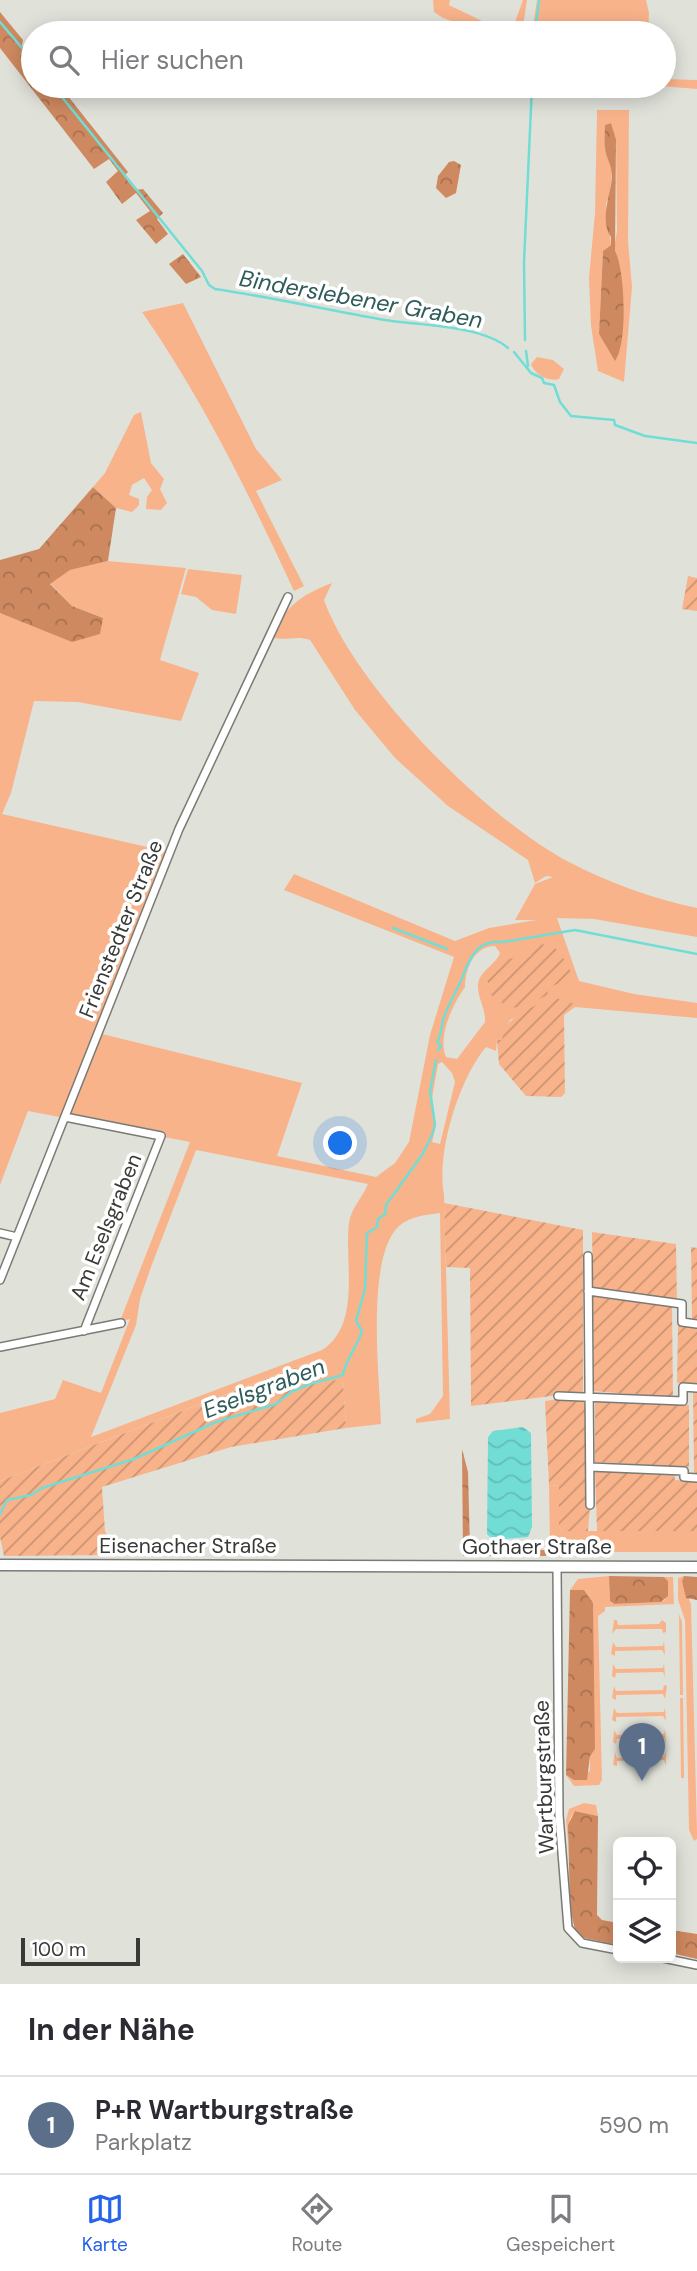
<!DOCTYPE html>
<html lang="de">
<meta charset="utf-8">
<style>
:root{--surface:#fff;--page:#f2f2f3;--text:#2b2b33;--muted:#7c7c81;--line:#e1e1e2;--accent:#2563eb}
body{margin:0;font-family:"DM Sans",sans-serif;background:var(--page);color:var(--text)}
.controls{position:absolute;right:21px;bottom:21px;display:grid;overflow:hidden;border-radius:10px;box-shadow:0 4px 18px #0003}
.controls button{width:63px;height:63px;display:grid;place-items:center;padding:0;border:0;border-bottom:2px solid var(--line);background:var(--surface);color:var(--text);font:35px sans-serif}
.scale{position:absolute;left:21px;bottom:18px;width:119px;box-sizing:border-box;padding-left:7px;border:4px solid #393a37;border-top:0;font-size:19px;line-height:24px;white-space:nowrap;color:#393a37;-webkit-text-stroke:5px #fff;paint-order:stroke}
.you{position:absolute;left:341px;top:1144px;width:24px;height:24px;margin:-18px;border:5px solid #fff;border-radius:50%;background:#1a73e8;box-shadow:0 0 0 10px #1a73e833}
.badge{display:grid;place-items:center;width:46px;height:46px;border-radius:50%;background:var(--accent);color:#fff;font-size:23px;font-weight:700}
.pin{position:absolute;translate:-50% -58px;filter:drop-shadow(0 2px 4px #0008)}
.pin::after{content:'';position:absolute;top:37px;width:24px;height:21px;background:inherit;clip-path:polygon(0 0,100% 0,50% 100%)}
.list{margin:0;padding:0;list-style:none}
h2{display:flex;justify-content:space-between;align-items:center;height:91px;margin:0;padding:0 28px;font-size:30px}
h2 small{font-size:23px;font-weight:400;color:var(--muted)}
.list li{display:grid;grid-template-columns:46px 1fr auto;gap:21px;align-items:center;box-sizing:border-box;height:98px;padding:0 28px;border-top:2px solid var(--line)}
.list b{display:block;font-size:26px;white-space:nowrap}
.list p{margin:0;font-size:23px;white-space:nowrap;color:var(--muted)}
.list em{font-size:23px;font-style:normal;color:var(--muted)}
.icon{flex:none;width:38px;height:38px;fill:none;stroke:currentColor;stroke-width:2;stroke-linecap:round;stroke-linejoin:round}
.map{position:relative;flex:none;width:697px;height:1984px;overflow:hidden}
.search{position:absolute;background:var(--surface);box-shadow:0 4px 18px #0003;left:21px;right:21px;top:21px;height:77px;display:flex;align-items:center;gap:18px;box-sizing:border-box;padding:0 24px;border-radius:38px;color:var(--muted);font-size:26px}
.sheet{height:189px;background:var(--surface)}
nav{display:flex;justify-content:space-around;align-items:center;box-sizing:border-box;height:98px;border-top:2px solid var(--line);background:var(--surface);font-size:19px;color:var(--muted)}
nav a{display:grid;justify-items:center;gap:4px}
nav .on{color:var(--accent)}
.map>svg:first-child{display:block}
</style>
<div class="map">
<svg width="697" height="1984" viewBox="0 0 697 1984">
<defs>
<pattern id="forest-crowns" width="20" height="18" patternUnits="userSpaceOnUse" patternTransform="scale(1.75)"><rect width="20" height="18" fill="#ce8960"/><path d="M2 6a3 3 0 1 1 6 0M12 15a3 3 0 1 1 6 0" fill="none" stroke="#a87150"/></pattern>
<pattern id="garden-furrows" width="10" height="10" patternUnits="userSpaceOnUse" patternTransform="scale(1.75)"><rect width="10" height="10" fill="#f9b38b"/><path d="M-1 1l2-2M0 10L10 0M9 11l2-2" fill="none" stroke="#cb9372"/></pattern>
<pattern id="water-waves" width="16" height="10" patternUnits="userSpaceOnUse" patternTransform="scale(1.75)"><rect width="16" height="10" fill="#71ddd5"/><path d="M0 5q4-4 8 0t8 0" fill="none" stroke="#63beb7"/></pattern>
</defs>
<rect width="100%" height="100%" fill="#e0e2da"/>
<path fill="#f9b38b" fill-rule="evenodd" d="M433 0H450L449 5 484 22 485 33 443 18 434 12Z
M523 0H527L522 33H511Z
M537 0H646L649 13 648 33H532Z
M664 79 697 80V89L660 86H664Z
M597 110H629L628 241 632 287 624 382 598 371 591 326 589 278 595 213ZM611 123 616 139 617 231 599 334 603 251 611 245 606 204 610 194 612 172 605 149V125Z
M183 303 256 449 282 480 256 491 304 586 294 591C249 494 203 400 142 312Z
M537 357 553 360 564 369 559 379C548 382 534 374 531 364Z
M141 412 151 463 164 479 160 489 167 503 161 510 146 509 147 497 152 490 144 478 132 485 129 495 139 499V505L132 512 116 508 93 487 105 473 134 415Z
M108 561 186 568 160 660 199 673 181 721 78 702 34 701 11 793 2 814 165 851 94 1032 302 1083 277 1156 376 1177 395 1163 409 1142 430 1035 454 957 284 890 294 874 455 941 489 928 536 920H515L535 884 553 877 546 876 535 883 528 860 448 806 395 758 355 710 310 640C296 635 285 642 272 637 285 606 301 595 332 583L324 600C355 687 486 818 567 861 607 882 653 899 697 908V937L594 919 557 918 579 981 634 994 697 1003V1018L575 1007V1004L543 1003 510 1020 502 1041 497 1040 496 1051 486 1047C459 1079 436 1153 444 1194L450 1419 416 1423V1419L430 1414 443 1396 440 1213C427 1215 410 1216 399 1226 365 1257 380 1380 381 1424L346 1428 343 1380 315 1384 309 1362 0 1481V1413L55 1399 63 1380 101 1393 130 1319 120 1321 190 1142 28 1111 0 1185V613L27 622 103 618 72 606 50 583 70 570ZM495 946 500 953C496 965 477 972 478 987 478 999 486 1009 485 1022L457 1059 446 1057C437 1035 454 1003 465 987 465 969 474 946 495 946ZM442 1062 452 1073 455 1082 440 1144 432 1142 436 1125 432 1098 438 1064ZM196 1150 368 1184C363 1197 351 1208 349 1223 344 1262 362 1324 322 1350L91 1437 136 1325 140 1299 151 1267Z
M188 569 242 575 236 614 212 610 196 597 181 594Z
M549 1485 559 1486V1527L563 1531H697V1552H556L550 1546Z
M609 1576 610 1601 613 1604 661 1602 665 1600 668 1581 664 1577H673L674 1604 605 1607V1611L598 1616 602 1780 599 1785 574 1786 566 1775 574 1780 590 1771 591 1601 584 1590H570L578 1579Z
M684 1576 682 1582 691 1604 697 1831V1839L694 1841 689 1830 685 1620 678 1600V1578Z
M679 1614 682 1622 683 1695H680Z
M614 1620H617L618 1625 659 1624 662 1620 666 1623V1632L663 1633 662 1629H616L612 1634Z
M664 1641 665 1655 662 1650 615 1651V1656L611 1654 613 1642 616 1647 663 1646Z
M664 1663 665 1677 663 1672 616 1673 615 1678 612 1676 613 1664 616 1669 663 1668Z
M664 1685 667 1686 665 1699 663 1694 616 1695V1700L612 1698 614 1686 616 1691 663 1690Z
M680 1698H683L684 1778H681Z
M665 1707 666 1721 663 1716 616 1717V1722L612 1720 614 1708 617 1713 664 1712Z
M665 1729 666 1743 664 1738 617 1739 616 1744 613 1742 614 1730 617 1735 664 1734Z
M666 1751V1766L664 1760 617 1761V1766L613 1765 615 1752 617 1758 664 1757Z
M584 1803 596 1805 598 1816 576 1811 570 1818 568 1841 566 1820 569 1809Z"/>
<path fill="url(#forest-crowns)" d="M0 12 23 40 22 46 29 53H33V86H60L128 172 124 176 135 190 143 189 163 213 157 219 168 234 156 244 136 220 150 211 136 193 122 204 106 182 118 171 109 159 94 169 0 48Z
M611 123 616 139 615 251C625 269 628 344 615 361L599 334 603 251 611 245V237C599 220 611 195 612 176 612 166 606 158 605 148 604 141 605 133 605 125Z
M454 161 461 165 456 193 446 198 436 188 438 176 449 162Z
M183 254 201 277 186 284 169 264Z
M93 487 116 508 108 561 70 570 50 584 72 606 103 618 100 634 72 642 0 613V560L39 549Z
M462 1449 468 1472 470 1548 546 1550V1556H463Z
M609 1576 664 1577 668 1581V1596L661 1602 614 1604 610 1601Z
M684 1576 697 1577V1600L686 1598 682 1581Z
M570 1590H584L593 1603 595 1749 590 1756 587 1780H574L566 1775Z
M575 1811 598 1816 597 1915 602 1920 618 1923V1945L584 1938 575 1930 570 1908 568 1825Z
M671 1930 697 1934V1959L671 1953Z"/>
<path fill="url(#garden-furrows)" d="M688 576 697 578V611L682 609Z
M552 944 567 963 573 978 547 988 548 995C518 1008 516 1016 489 993L487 975 502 958 522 959 531 956 529 945Z
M556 998 575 1004V1007L564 1015 565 1093 561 1097 526 1096 499 1064 497 1040H502C505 1014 533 1007 556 998Z
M444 1203 583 1230V1392L471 1406 470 1268 446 1267Z
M592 1232 676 1244 677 1300 593 1289Z
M691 1247 697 1248V1321L692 1320Z
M597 1295 672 1305 673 1398 594 1391 593 1297Z
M678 1325 697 1328V1384L677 1383Z
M310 1362 315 1384 343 1379 346 1428 231 1447 102 1487 105 1531 118 1555 4 1556 0 1537V1481Z
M693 1390 697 1391V1474H694Z
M560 1399H585L587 1506 590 1507 588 1531H563L559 1527V1486L549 1485 545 1401Z
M597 1399 689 1405V1467L595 1462V1402Z
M595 1471 674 1473 675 1480 697 1481V1531H597Z"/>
<path fill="url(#water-waves)" d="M523 1427 531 1433 532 1527 528 1537 493 1540 487 1534 488 1437 493 1431Z"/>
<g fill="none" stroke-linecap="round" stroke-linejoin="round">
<path stroke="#71ddd5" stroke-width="2.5" d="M0 22 33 61
M535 33 539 0
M53 86 202 271 209 285 215 289C270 297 324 309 379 319 415 326 480 324 508 348
M525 340 524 262 532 86
M526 351 528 366
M514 352 531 373 542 378 544 383 554 385 560 402 571 416 614 420 615 425 645 436 697 443
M393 928 447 949
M438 1050 441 1046 437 1042C442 1034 441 1026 444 1017 448 1006 453 997 458 987 469 964 472 939 503 942L575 930 697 954
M0 1514 7 1500 31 1495 42 1488 134 1459 216 1422 276 1404 291 1392 310 1384 343 1375C344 1363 358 1345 362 1331L356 1321 365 1289 367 1233 377 1227 378 1219 385 1214 386 1205 422 1155 432 1135 435 1125 430 1091 436 1060"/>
<defs>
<path id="street" d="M65 1117 161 1136 84 1331
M0 1233 17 1237
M588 1256 590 1505
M0 1280 179 829 288 597
M588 1291 682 1304V1322L697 1324
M0 1347 121 1323
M558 1396 683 1401V1387L697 1388
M590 1467 684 1471V1477L697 1478
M557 1567 559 1815 568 1928 582 1943 618 1950
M663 1958 697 1965"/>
<path id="secondary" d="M0 1565 697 1567"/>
</defs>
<use href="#street" stroke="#797b74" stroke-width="10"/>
<use href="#secondary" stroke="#797b74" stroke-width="13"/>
<use href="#street" stroke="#fff" stroke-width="7"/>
<use href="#secondary" stroke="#fff" stroke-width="10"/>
</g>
<g text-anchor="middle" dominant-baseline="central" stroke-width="7" stroke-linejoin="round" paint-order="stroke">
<g font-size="21" fill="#393a37" stroke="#fff">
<text transform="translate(121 929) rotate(-68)">Frienstedter Straße</text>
<text transform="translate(106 1227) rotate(-68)">Am Eselsgraben</text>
<text x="188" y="1546">Eisenacher Straße</text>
<text x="537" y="1547">Gothaer Straße</text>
<text transform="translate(544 1777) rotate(-92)">Wartburgstraße</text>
</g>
<g font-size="23" font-style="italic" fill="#2e5d59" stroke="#fff">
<text transform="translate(361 299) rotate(10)">Binderslebener Graben</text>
<text transform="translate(264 1388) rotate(-21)">Eselsgraben</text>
</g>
</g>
</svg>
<div class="controls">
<button><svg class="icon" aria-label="locate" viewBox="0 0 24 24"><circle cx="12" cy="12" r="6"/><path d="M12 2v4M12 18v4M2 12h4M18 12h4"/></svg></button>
<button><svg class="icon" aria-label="layers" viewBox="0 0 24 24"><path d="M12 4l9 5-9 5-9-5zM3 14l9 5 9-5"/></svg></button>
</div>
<div class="scale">100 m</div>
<div class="you"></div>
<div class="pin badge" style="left:642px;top:1781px;background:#5c6f8a">1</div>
<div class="search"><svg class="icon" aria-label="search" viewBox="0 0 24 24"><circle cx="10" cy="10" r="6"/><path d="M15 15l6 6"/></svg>Hier suchen</div>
</div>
<section class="sheet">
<h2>In der Nähe<small></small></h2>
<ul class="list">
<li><span class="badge" style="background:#5c6f8a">1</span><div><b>P+R Wartburgstraße</b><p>Parkplatz</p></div><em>590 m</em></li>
</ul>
</section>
<nav>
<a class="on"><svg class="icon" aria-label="map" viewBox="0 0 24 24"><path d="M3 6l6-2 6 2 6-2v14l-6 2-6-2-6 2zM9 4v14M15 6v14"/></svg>Karte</a>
<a><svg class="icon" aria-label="directions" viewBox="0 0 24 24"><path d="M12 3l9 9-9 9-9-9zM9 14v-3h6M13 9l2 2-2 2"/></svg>Route</a>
<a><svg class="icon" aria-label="saved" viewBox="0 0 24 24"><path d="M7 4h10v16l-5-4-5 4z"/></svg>Gespeichert</a>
</nav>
